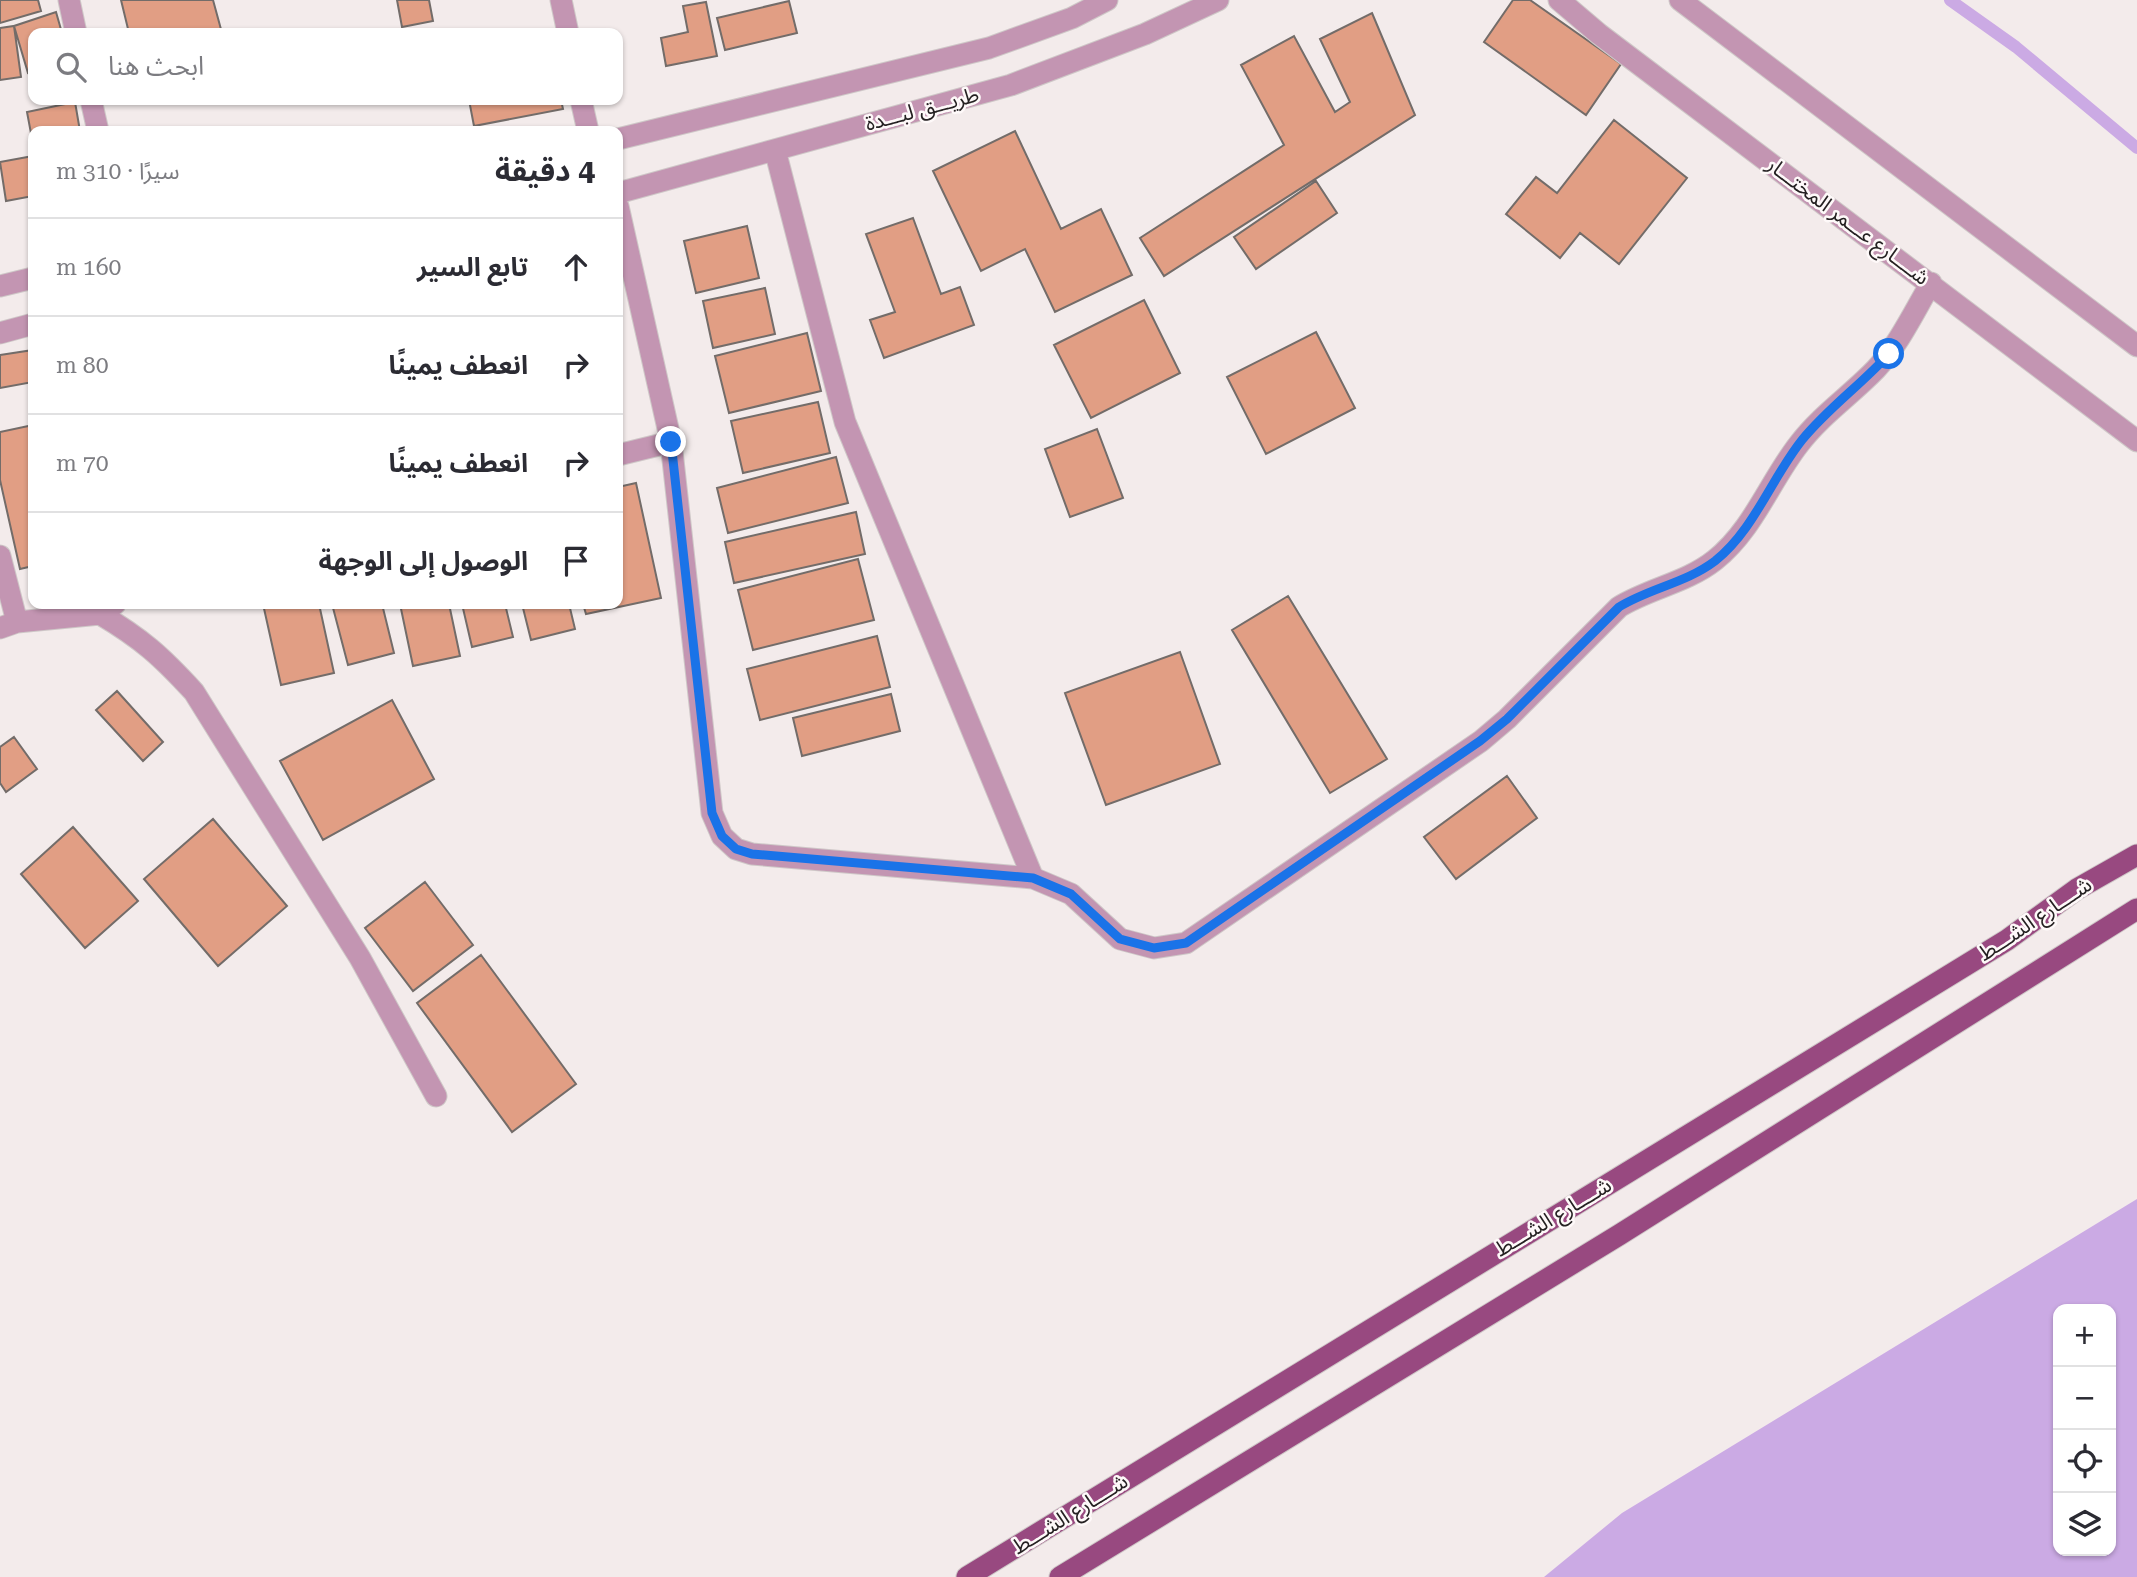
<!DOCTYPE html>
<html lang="ar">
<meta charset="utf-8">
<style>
:root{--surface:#fff;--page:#f2f2f3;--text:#2b2b33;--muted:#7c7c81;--line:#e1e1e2}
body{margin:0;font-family:"Roboto Serif","Noto Sans Arabic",serif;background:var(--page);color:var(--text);direction:rtl}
.controls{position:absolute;right:21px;bottom:21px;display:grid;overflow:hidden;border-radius:14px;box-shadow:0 2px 5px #0004}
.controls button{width:63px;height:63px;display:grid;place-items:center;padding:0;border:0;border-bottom:2px solid var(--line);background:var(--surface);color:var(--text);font:35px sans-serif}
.stop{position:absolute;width:21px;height:21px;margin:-16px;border:5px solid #1a73e8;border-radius:50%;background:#fff}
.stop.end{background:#1a73e8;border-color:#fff;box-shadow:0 2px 7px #0008}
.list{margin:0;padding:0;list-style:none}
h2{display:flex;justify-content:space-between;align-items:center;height:91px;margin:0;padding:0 28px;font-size:30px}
h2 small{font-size:23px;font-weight:400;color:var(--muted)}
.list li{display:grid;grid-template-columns:46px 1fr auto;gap:21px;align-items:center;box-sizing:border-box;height:98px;padding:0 28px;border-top:2px solid var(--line)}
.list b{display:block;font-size:26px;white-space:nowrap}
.list em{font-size:23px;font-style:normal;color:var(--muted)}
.icon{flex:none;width:38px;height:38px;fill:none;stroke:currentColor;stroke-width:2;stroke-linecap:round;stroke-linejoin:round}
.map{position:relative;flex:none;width:2137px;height:1577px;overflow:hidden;direction:ltr}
.search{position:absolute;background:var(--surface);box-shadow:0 2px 5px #0004;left:28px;top:28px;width:595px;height:77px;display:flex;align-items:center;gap:18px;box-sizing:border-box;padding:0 24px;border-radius:14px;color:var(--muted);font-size:26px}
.panel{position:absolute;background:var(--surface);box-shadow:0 2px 5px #0004;left:28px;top:126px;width:595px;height:483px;border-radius:14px;direction:rtl}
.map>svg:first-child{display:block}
</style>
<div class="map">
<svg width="2137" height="1577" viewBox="0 0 2137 1577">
<rect width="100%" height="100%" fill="#f3ebeb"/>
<path fill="#cbaae4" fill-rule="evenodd" d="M2137 1199V1577H1544L1622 1513ZM2058 1309H2111V1551H2058Z"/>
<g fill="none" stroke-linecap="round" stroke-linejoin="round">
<path stroke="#cbaae4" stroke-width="12" d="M1950 0 2016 47 2137 148"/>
</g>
<path fill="#e19e84" stroke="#736c69" stroke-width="2" d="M0 0H38L41 11 0 23Z
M121 0H213L222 33H129Z
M397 0H429L433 21 402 27Z
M1513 0H1530L1621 64 1586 115 1484 42Z
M789 1 797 33 725 50 717 18Z
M706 2 717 56 666 66 661 38 688 32 683 6Z
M56 12 62 33H33V72L28 73 14 26Z
M1372 13 1415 115 1164 276 1140 238 1284 145 1241 65 1294 36 1335 112 1350 102 1320 39Z
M14 26 21 77 0 80V28Z
M469 100H561L563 109 474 126Z
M75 102 80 131H33V144L27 112Z
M1614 120 1687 178 1619 264 1580 233 1560 258 1506 214 1536 177 1557 193Z
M1015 131 1061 229 1101 209 1132 275 1055 312 1025 249 981 271 933 171Z
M33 156V196L6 201 0 162Z
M1316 181 1337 213 1256 269 1234 237Z
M913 218 941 294 960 287 974 325 884 358 870 320 895 312 866 234Z
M747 226 759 278 696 293 684 241Z
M765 288 775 334 713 348 703 301Z
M1144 300 1180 373 1091 418 1054 345Z
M1316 332 1355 408 1266 454 1227 377Z
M807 333 821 391 729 413 715 356Z
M33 350V382L0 388V355Z
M818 402 830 453 743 473 731 421Z
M33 425V566L20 569 0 480V432Z
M1097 429 1123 498 1070 517 1045 449Z
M836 457 848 503 728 533 717 488Z
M636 483 661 598 586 614 583 604H618V487Z
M856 512 865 554 734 583 725 542Z
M858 559 874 620 753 650 738 590Z
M1288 596 1387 759 1330 793 1232 630Z
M263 604H319L334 673 281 685Z
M332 604H382L394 653 348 665Z
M400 604H449L460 656 413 666Z
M462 604H505L513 637 472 647Z
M522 604H569L575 629 531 640Z
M877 636 890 687 760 720 747 669Z
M1180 652 1220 764 1106 805 1065 693Z
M117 691 163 742 143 761 96 710Z
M891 694 900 731 802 756 793 718Z
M392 700 434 779 323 840 280 761Z
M14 737 37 769 6 792 0 783V747Z
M1507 776 1537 818 1456 879 1424 837Z
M213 819 287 906 218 966 144 879Z
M73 827 138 901 85 948 21 874Z
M425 882 473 945 413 991 365 928Z
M481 955 576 1084 512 1132 417 1003Z"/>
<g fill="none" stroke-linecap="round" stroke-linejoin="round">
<defs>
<path id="minor" d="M69 0 76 33
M561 0 568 33
M1559 0 1599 34 2137 441
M1680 0 2137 346
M91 100 98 131
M581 100 588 131
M618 139 989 48 1072 18 1107 0
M775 150 845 422 1033 878
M618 193 1011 85 1145 34 1218 0
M618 206 671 442 712 813 722 836 736 849 752 854 1033 878 1071 894 1120 939 1154 948 1186 943 1481 741 1507 719 1619 607C1650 588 1686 583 1715 560 1753 530 1770 481 1799 444 1821 415 1851 395 1876 369 1899 344 1914 312 1931 283
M0 286 33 278
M0 333 33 324
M618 455 671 442
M0 556 17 622
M100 614C142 639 161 656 194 692L360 958 436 1096
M0 628 17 622 100 614 115 604"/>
<path id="major" d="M967 1577 2007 940 2077 889 2137 855
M1060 1577 1619 1235 2137 909"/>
</defs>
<use href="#minor" stroke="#cec7c7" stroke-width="23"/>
<use href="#major" stroke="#cec7c7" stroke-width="23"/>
<use href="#minor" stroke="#c395b2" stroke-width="21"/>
<use href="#major" stroke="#984980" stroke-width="21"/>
</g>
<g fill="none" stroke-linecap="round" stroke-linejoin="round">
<path stroke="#1a73e8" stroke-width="9" d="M671 442 712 813 722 836 736 849 752 854 1033 878 1071 894 1120 939 1154 948 1186 943 1480 741 1507 719 1619 607C1650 588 1686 583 1715 561 1754 530 1771 479 1802 440 1828 408 1862 384 1889 354"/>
</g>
<g text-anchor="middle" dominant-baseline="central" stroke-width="5" stroke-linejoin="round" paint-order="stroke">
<g font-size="21" fill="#252122" stroke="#fef9f9">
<text transform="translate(922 109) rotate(-15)">طريـــق لبـــدة</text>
<text transform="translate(1848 221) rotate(37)">شــــارع عـــمر المختـــار</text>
<text transform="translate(2035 919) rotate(-34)">شــــارع الشـــط</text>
<text transform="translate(1553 1217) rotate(-31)">شــــارع الشـــط</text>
<text transform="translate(1070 1514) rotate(-32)">شــــارع الشـــط</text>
</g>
</g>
</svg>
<div class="controls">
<button>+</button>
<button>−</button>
<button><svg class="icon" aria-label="locate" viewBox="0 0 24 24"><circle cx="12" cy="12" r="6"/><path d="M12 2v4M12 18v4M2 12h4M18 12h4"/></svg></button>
<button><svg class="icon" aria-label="layers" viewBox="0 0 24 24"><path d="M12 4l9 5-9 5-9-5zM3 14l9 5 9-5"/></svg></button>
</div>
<div class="stop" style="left:1889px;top:354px"></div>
<div class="stop end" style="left:671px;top:442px"></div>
<div class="search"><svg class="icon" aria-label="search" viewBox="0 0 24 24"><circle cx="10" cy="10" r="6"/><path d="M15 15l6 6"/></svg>ابحث هنا</div>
<section class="panel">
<h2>4 دقيقة<small>سيرًا · 310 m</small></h2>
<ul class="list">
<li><svg class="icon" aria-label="ahead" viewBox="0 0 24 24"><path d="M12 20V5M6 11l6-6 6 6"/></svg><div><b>تابع السير</b></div><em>160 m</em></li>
<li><svg class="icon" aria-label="right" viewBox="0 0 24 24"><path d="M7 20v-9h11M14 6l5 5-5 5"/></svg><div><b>انعطف يمينًا</b></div><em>80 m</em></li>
<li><svg class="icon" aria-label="right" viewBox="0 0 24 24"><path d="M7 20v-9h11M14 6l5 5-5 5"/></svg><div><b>انعطف يمينًا</b></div><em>70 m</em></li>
<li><svg class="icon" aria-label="arrive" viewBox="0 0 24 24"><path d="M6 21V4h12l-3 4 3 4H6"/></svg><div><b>الوصول إلى الوجهة</b></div></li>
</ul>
</section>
</div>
